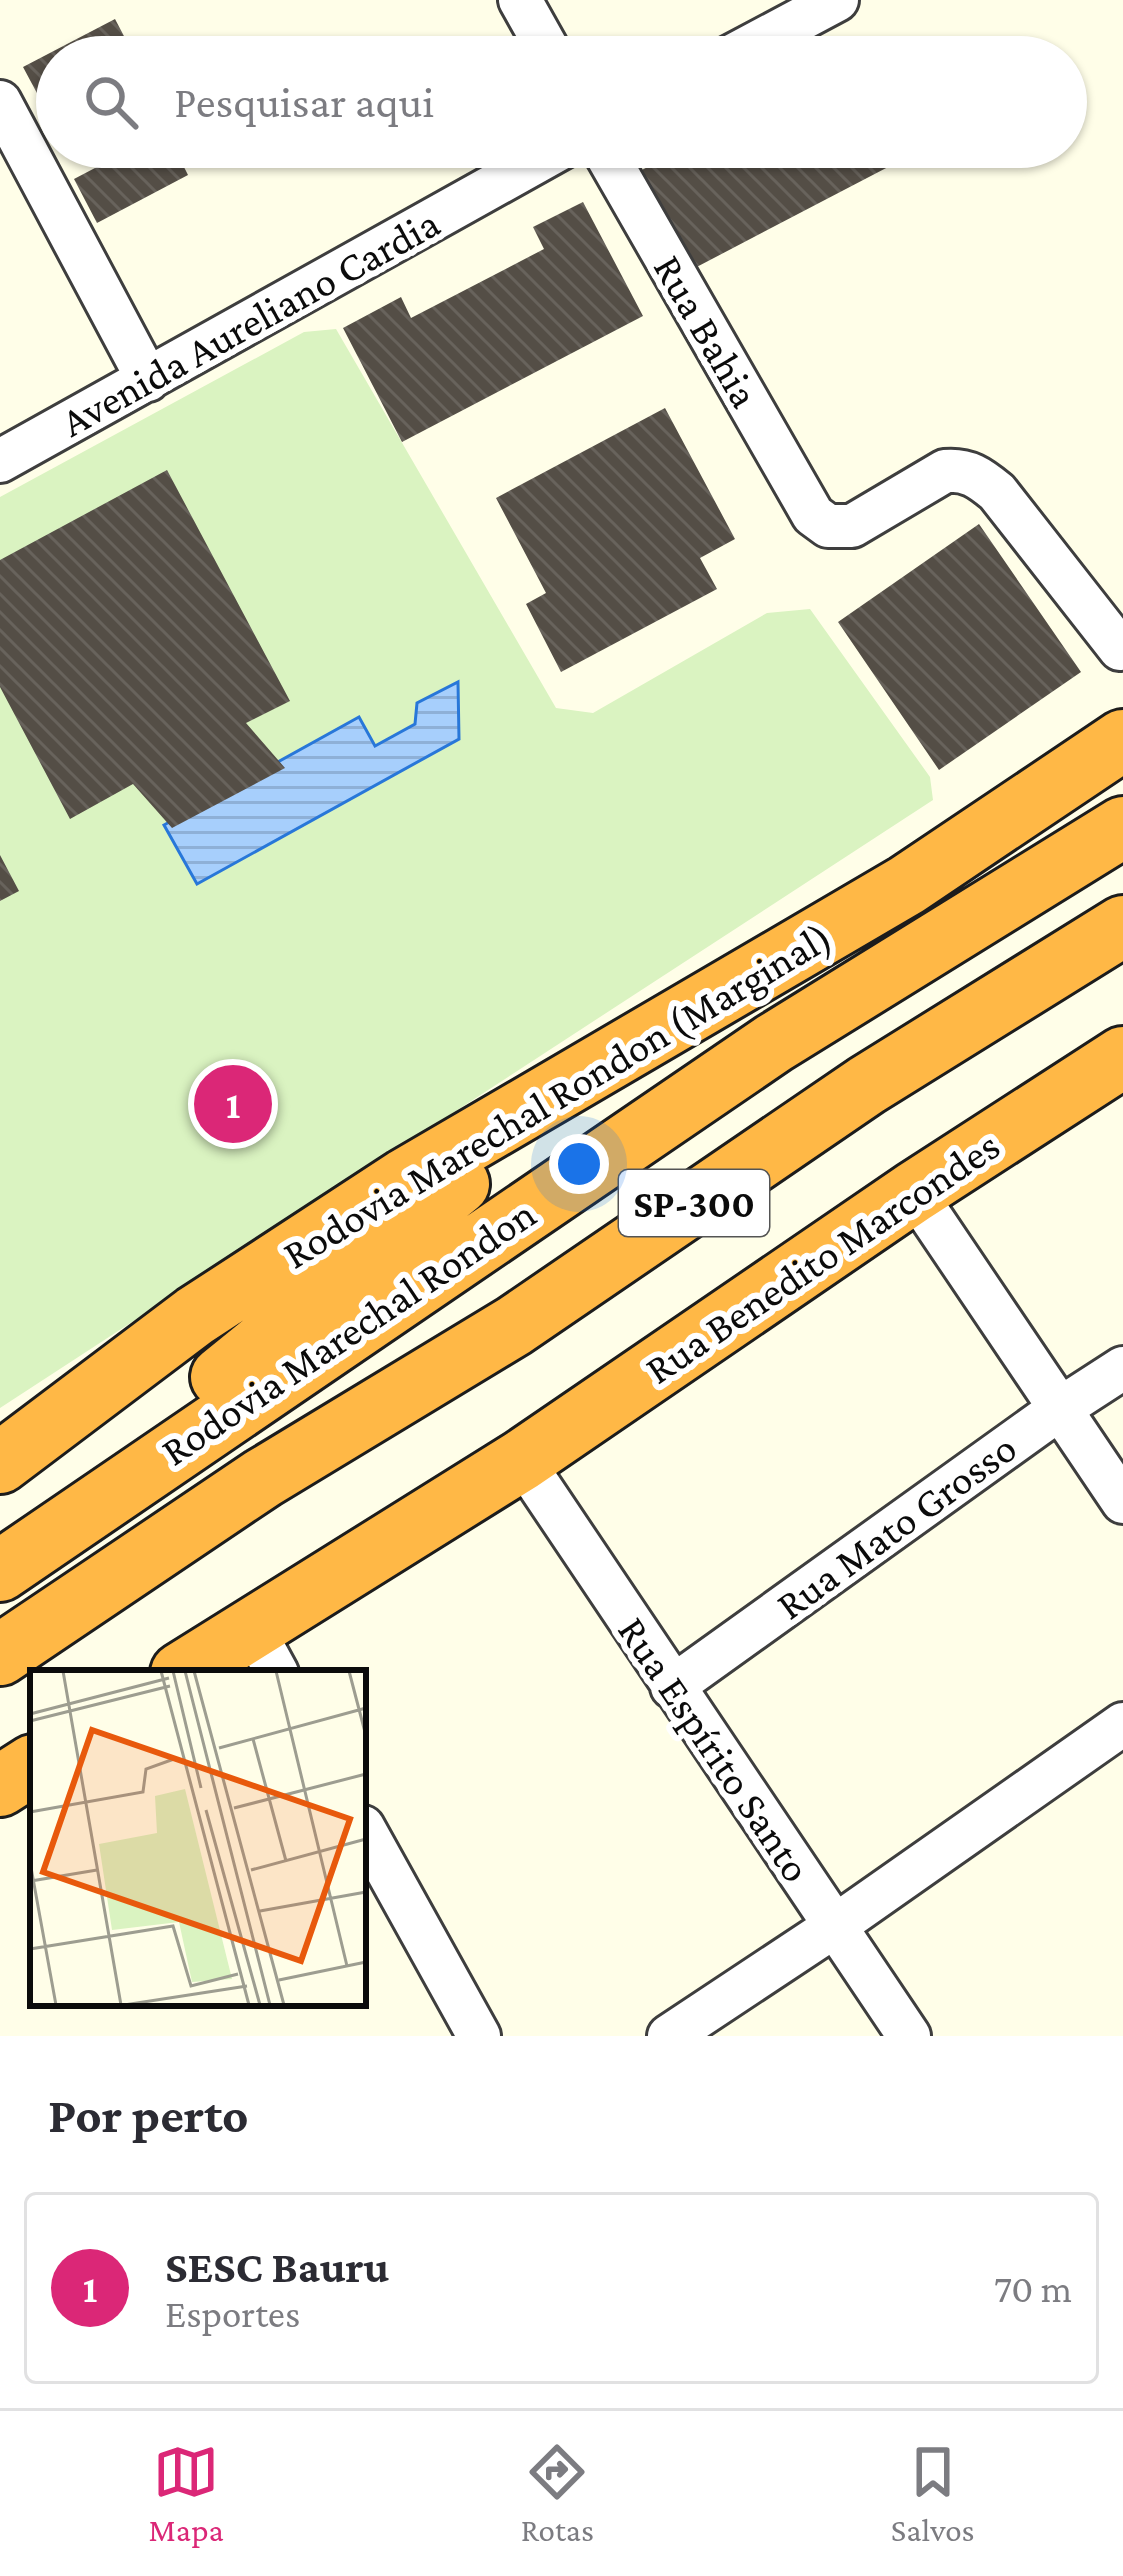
<!DOCTYPE html>
<html lang="pt">
<meta charset="utf-8">
<style>
:root{--surface:#fff;--page:#f7f7f7;--text:#2b2b33;--muted:#7c7c81;--line:#e1e1e2;--accent:#db2777}
body{margin:0;font-family:"Crimson Pro",serif;background:var(--page);color:var(--text)}
.you{position:absolute;left:579px;top:1164px;width:42px;height:42px;margin:-30px;border:9px solid #fff;border-radius:50%;background:#1a73e8;box-shadow:0 0 0 18px #1a73e833}
.badge{display:grid;place-items:center;width:78px;height:78px;border-radius:50%;background:var(--accent);color:#fff;font-size:39px;font-weight:700}
.pin{position:absolute;translate:-50% -50%;border:6px solid #fff;box-shadow:0 3px 12px #0006}
.list{margin:0;padding:0;list-style:none}
h2{display:flex;justify-content:space-between;align-items:center;height:156px;margin:0;padding:0 48px;font-size:51px}
h2 small{font-size:39px;font-weight:400;color:var(--muted)}
.list li{display:grid;grid-template-columns:78px 1fr auto;gap:36px;align-items:center;box-sizing:border-box;height:192px;margin:0 24px 24px;padding:0 24px;border:3px solid var(--line);border-radius:12px}
.list b{display:block;font-size:45px;white-space:nowrap}
.list p{margin:0;font-size:39px;white-space:nowrap;color:var(--muted)}
.list em{font-size:39px;font-style:normal;color:var(--muted)}
.icon{flex:none;width:66px;height:66px;fill:none;stroke:currentColor;stroke-width:2;stroke-linecap:round;stroke-linejoin:round}
.map{position:relative;flex:none;width:1123px;height:2036px;overflow:hidden}
.search{position:absolute;background:var(--surface);box-shadow:0 3px 9px #0004;left:36px;right:36px;top:36px;height:132px;display:flex;align-items:center;gap:30px;box-sizing:border-box;padding:0 42px;border-radius:66px;color:var(--muted);font-size:45px}
.sheet{height:372px;background:var(--surface)}
nav{display:flex;justify-content:space-around;align-items:center;box-sizing:border-box;height:168px;border-top:3px solid var(--line);background:var(--surface);font-size:33px;color:var(--muted)}
nav a{display:grid;justify-items:center;gap:6px}
nav .on{color:var(--accent)}
.map>svg:first-child{display:block}
</style>
<div class="map">
<svg width="1123" height="2036" viewBox="0 0 1123 2036">
<defs>
<pattern id="water-rules" width="6" height="5" patternUnits="userSpaceOnUse" patternTransform="scale(3)"><rect width="6" height="5" fill="#a7cffc"/><path d="M0 2.5h6" fill="none" stroke="#8eb0d7"/></pattern>
<pattern id="building-back-hatch" width="6" height="6" patternUnits="userSpaceOnUse" patternTransform="scale(3)"><rect width="6" height="6" fill="#544e46"/><path d="M-1 5l2 2M0 0l6 6M5-1l2 2" fill="none" stroke="#68635c"/></pattern>
</defs>
<rect width="100%" height="100%" fill="#fffee8"/>
<path fill="#daf3c1" d="M336 329 556 708 593 713 767 613 810 609 930 777 933 800 0 1408V497L304 332Z"/>
<path fill="url(#water-rules)" stroke="#2877d9" stroke-width="3" d="M458 682 459 739 197 884 164 825 359 717 375 746 415 724 417 703Z"/>
<path fill="url(#building-back-hatch)" d="M115 19 135 57H57V104L46 110 23 67Z
M135 147H174L188 175 97 223 74 179Z
M686 147H880L890 166 689 271 638 172Z
M583 202 643 316 402 442 343 328 401 297 411 318 544 249 533 227Z
M665 408 735 539 700 558 717 589 561 672 526 604 546 593 496 498Z
M167 470 290 701 246 723 285 768 172 828 133 784 70 819 0 687V560Z
M979 524 1081 672 939 770 838 622Z
M0 855 19 891 0 901Z"/>
<g fill="none" stroke-linecap="round" stroke-linejoin="round">
<defs>
<path id="minor" d="M520 0 552 57
M730 57 837 0
M0 102 148 380
M602 147 813 515 828 526H852L945 471C968 469 980 478 997 492L1120 649
M0 461 563 147
M914 1192 1123 1502
M522 1460 909 2036
M253 1629 277 1673
M672 1687 1058 1410 1123 1368
M363 1827 479 2036
M669 2036 835 1926 1123 1724"/>
<path id="highway" d="M221 1377 459 1184
M0 1463 195 1316 405 1179 907 885 1123 740
M0 1571 774 1043 1123 827
M0 1655 263 1478 514 1326 867 1085 1123 926
M181 1673 522 1460 914 1192 1123 1057
M0 1786 33 1765"/>
</defs>
<use href="#minor" stroke="#3e3e3e" stroke-width="48"/>
<use href="#highway" stroke="#1c1c1c" stroke-width="66"/>
<use href="#minor" stroke="#fff" stroke-width="42"/>
<use href="#highway" stroke="#ffb846" stroke-width="60"/>
</g>
<g text-anchor="middle" dominant-baseline="central" stroke-width="12" stroke-linejoin="round" paint-order="stroke">
<rect fill="#fff" stroke="#545454" stroke-width="3" x="619" y="1170" width="150" height="66" rx="9"/>
<g font-size="39" font-weight="bold" fill="#0b0b0b">
<text x="694" y="1203">SP-300</text>
</g>
<g font-size="42" fill="#0b0b0b" stroke="#fff">
<text transform="translate(250 322) rotate(-29)">Avenida Aureliano Cardia</text>
<text transform="translate(707 331) rotate(60)">Rua Bahia</text>
<text transform="translate(557 1095) rotate(-31)">Rodovia Marechal Rondon (Marginal)</text>
<text transform="translate(822 1257) rotate(-34)">Rua Benedito Marcondes</text>
<text transform="translate(348 1332) rotate(-34)">Rodovia Marechal Rondon</text>
<text transform="translate(896 1526) rotate(-36)">Rua Mato Grosso</text>
<text transform="translate(715 1749) rotate(56)">Rua Espírito Santo</text>
</g>
</g>
<g transform="translate(30 1670)">
<rect width="336" height="336" fill="#fffee8"/>
<path d="M155 119 202 309 162 312 149 252 82 260 69 174 127 163 125 126Z" fill="#daf3c1"/>
<path fill="none" stroke="#9d9d90" stroke-width="3" d="M33 1 91 335M131 1 219 335M143 1 171 118M155 1 240 335M164 1 254 335M246 1 317 296M319 1 336 66M0 44 139 8M0 51 140 16M223 69 256 191M189 78 336 38M204 138 336 104M176 140 230 335M0 142 113 122 116 99 144 89M0 192 26 335M221 200 336 169M1 211 67 200M230 241 336 222M0 279 143 256 161 316 208 304M249 310 336 292M94 335 217 316"/>
<path fill="#e8590c" fill-opacity="0.15" stroke="#e8590c" stroke-width="6" d="M62 60 320 149 271 291 13 202Z"/>
<rect width="336" height="336" fill="none" stroke="#0b0b0b" stroke-width="6"/>
</g>
</svg>
<div class="you"></div>
<div class="pin badge" style="left:233px;top:1104px">1</div>
<div class="search"><svg class="icon" aria-label="search" viewBox="0 0 24 24"><circle cx="10" cy="10" r="6"/><path d="M15 15l6 6"/></svg>Pesquisar aqui</div>
</div>
<section class="sheet">
<h2>Por perto<small></small></h2>
<ul class="list">
<li><span class="badge">1</span><div><b>SESC Bauru</b><p>Esportes</p></div><em>70 m</em></li>
</ul>
</section>
<nav>
<a class="on"><svg class="icon" aria-label="map" viewBox="0 0 24 24"><path d="M3 6l6-2 6 2 6-2v14l-6 2-6-2-6 2zM9 4v14M15 6v14"/></svg>Mapa</a>
<a><svg class="icon" aria-label="directions" viewBox="0 0 24 24"><path d="M12 3l9 9-9 9-9-9zM9 14v-3h6M13 9l2 2-2 2"/></svg>Rotas</a>
<a><svg class="icon" aria-label="saved" viewBox="0 0 24 24"><path d="M7 4h10v16l-5-4-5 4z"/></svg>Salvos</a>
</nav>
